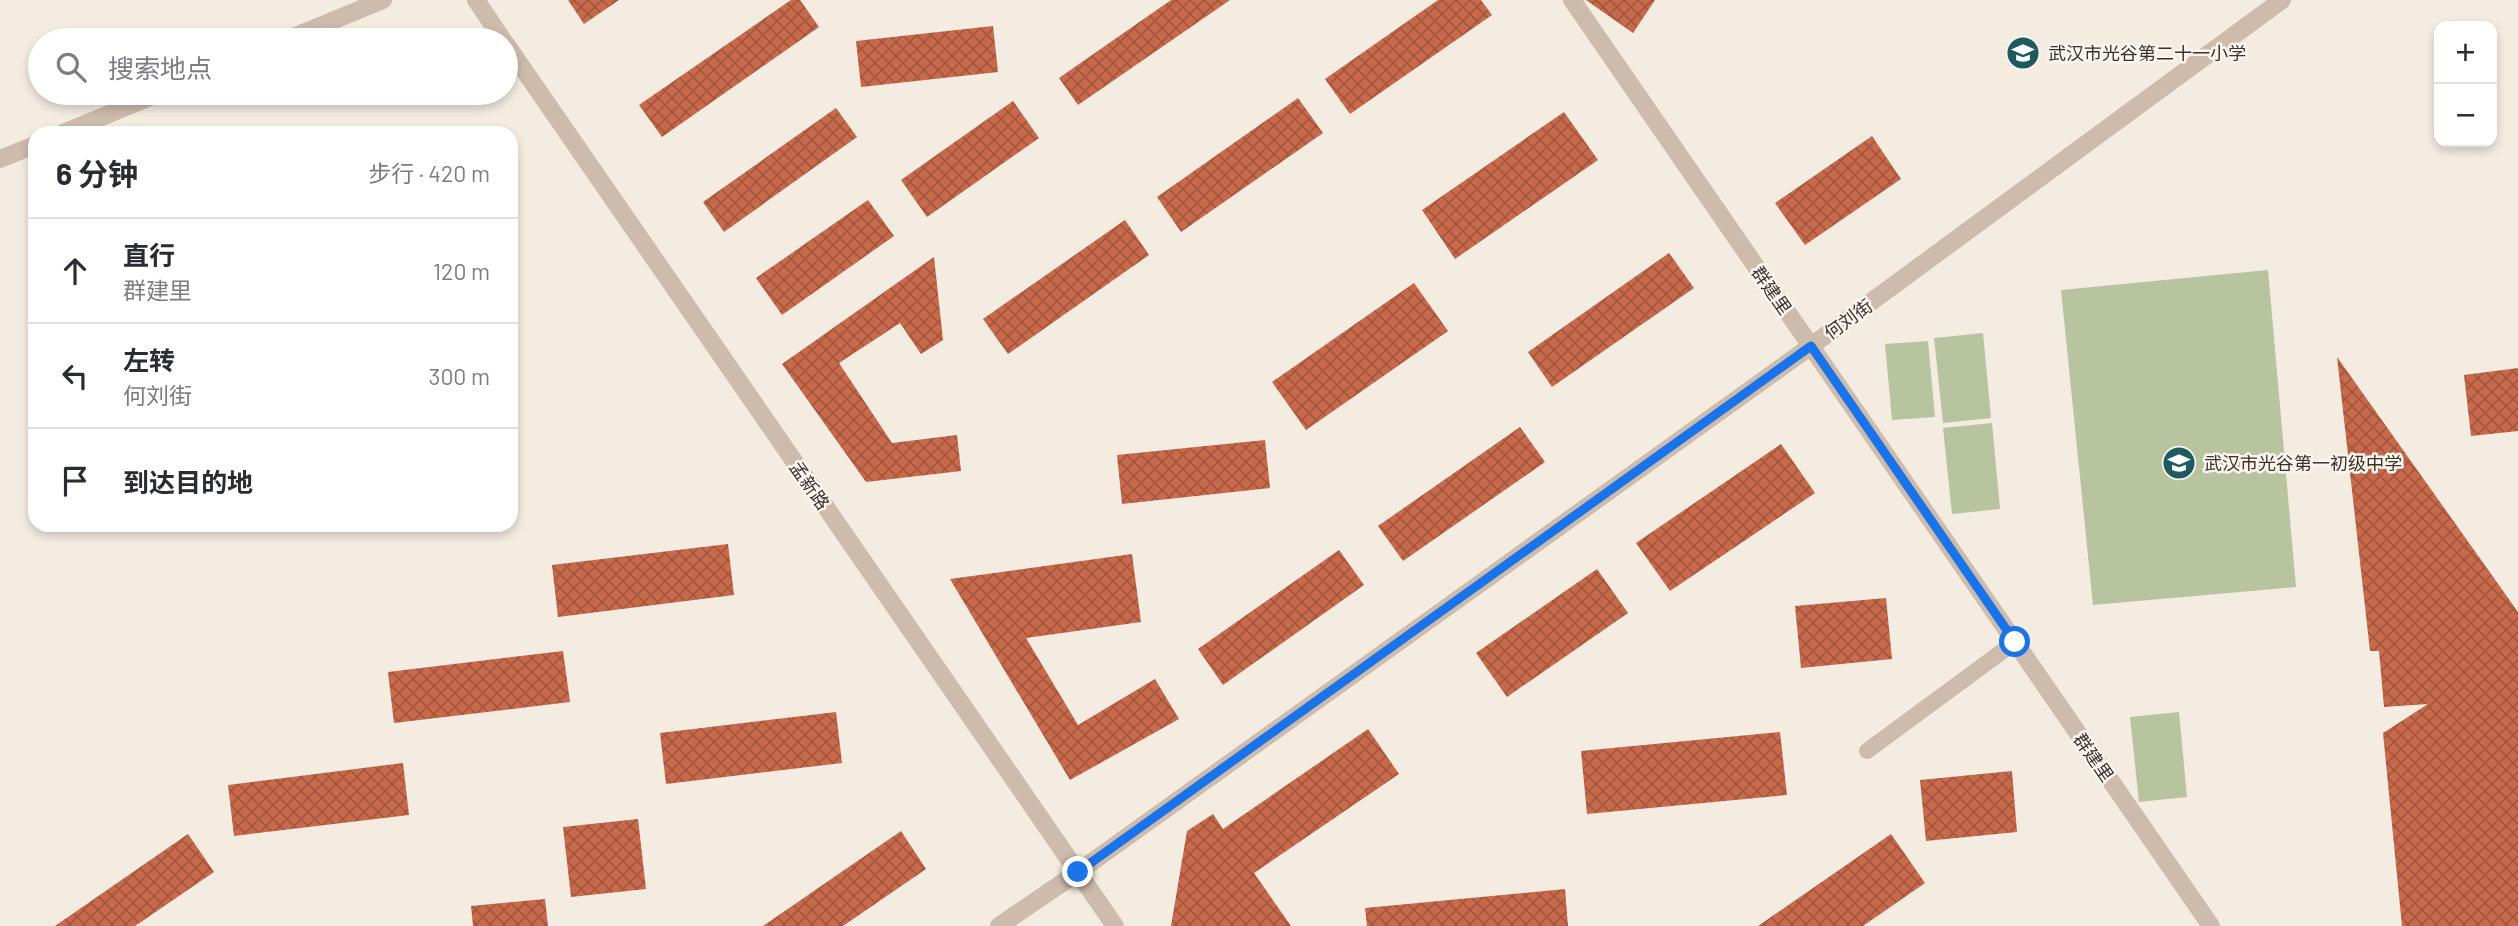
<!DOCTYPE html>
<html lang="zh">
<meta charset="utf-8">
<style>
:root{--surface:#fff;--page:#f2f2f3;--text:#2b2b33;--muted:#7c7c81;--line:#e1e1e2}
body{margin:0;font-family:Barlow,"Noto Sans SC",sans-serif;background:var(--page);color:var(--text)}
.controls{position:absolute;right:21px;top:21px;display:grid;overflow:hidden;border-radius:14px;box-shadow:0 4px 10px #0003}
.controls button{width:63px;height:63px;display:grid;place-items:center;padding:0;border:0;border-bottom:2px solid var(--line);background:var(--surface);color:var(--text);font:35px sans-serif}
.stop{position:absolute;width:21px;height:21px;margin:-16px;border:5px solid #1a73e8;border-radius:50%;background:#fff}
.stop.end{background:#1a73e8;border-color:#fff;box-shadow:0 2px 7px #0008}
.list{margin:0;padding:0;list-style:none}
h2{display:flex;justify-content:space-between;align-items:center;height:91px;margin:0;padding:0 28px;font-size:30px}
h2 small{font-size:23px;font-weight:400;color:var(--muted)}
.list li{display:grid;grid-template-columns:46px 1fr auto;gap:21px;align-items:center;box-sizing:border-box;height:105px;padding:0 28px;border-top:2px solid var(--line)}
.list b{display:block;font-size:26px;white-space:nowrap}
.list p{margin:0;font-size:23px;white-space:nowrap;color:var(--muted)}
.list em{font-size:23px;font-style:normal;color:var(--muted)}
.icon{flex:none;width:38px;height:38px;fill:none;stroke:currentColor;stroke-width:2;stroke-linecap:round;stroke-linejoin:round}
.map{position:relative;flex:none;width:2518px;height:926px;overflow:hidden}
.search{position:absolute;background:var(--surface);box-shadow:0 4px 10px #0003;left:28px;top:28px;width:490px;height:77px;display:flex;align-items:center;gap:18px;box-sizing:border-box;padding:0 24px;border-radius:38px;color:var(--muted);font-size:26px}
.panel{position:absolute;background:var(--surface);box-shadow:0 4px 10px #0003;left:28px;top:126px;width:490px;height:406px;border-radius:21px}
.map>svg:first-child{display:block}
</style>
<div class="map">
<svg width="2518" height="926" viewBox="0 0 2518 926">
<defs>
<pattern id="building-cross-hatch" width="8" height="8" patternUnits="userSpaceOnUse" patternTransform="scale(1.75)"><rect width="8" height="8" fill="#c8694b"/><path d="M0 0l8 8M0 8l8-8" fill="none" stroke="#a4573f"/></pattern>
</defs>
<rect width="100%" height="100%" fill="#f4ebe1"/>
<path fill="#b8c4a0" d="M2268 270 2296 587 2093 605 2061 290Z
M1983 333 1991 418 1943 423 1934 338Z
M1928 341 1935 417 1892 420 1885 344Z
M1992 423 2000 509 1952 514 1943 428Z
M2179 712 2187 797 2139 802 2130 717Z"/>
<path fill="url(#building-cross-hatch)" d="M568 0H619L584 24Z
M791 0H800L819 27 662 137 639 105Z
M1171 0H1230L1078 105 1059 78Z
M1438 0H1481L1492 15 1350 114 1325 79Z
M1586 0H1655L1633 33Z
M993 26 998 72 861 87 856 41Z
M1298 98 1323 133 1181 232 1157 197Z
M1013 101 1039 138 927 217 901 180Z
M836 108 857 137 724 232 703 202Z
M1564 112 1598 160 1455 259 1422 210Z
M1872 136 1901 179 1805 245 1775 203Z
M868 200 894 236 782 315 756 278Z
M1125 220 1149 255 1008 354 983 319Z
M1669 253 1694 288 1552 387 1528 352Z
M934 257 943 340 921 354 900 323 839 363 892 443 957 435 961 471 866 482 782 364Z
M1414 283 1448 331 1306 430 1272 382Z
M2337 357 2518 612V926H2402L2383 733 2428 704 2384 707 2379 651H2370Z
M2518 368V431L2471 436 2464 375Z
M1520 427 1545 462 1403 561 1378 526Z
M1265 440 1270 488 1122 504 1117 455Z
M1781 444 1815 493 1670 591 1636 543Z
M728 544 734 595 558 617 552 565Z
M1339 550 1364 585 1223 685 1198 649Z
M1132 554 1141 622 1026 638 1078 725 1155 679 1179 719 1070 780 950 579Z
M1597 569 1628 613 1507 697 1476 653Z
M1886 598 1892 659 1801 668 1795 606Z
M563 651 570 702 394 723 388 672Z
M836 712 842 763 666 784 660 733Z
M1368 729 1399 774 1254 873 1291 926H1171L1187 831 1213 814 1223 829Z
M1780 732 1787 795 1587 814 1581 751Z
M403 763 409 815 234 836 228 785Z
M2012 771 2017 832 1926 841 1920 780Z
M638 819 646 889 571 897 563 827Z
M901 831 926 869 843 926H763Z
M188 834 214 872 135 926H55Z
M1891 834 1925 883 1863 926H1758Z
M1565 889 1568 926H1367L1365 908Z
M545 899 548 926H473L471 906Z"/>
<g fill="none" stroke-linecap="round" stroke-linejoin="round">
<path stroke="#cdbbac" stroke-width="16" d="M1867 751 2015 642"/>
<path stroke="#cdbbac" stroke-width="18" d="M476 0 503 40
M1572 0 2211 926
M286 40 383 0
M506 44 1115 926
M63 133 160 93
M0 159 35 145
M999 926 1078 872 1811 346 2282 0"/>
</g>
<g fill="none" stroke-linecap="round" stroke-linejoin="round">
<path stroke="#1a73e8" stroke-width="9" d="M1078 872 1811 346 2015 642"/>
</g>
<defs>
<symbol id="school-disc" viewBox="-11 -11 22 22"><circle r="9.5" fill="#1f5a5e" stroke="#fbf5ee"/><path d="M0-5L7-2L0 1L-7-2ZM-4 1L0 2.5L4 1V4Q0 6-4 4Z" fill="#fff"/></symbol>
</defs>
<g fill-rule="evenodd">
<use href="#school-disc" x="2004" y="34" width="38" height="38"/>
<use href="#school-disc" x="2160" y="444" width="38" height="38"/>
</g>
<g text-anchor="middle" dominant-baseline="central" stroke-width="5" stroke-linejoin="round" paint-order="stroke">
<g font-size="18" fill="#3b302b" stroke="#fbf5ee" text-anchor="start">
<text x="2048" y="53">武汉市光谷第二十一小学</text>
<text x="2204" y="463">武汉市光谷第一初级中学</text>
</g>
<g font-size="18" fill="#3b302b" stroke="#fbf5ee">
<text transform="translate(1772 290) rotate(55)">群建里</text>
<text transform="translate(1848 319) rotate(-36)">何刘街</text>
<text transform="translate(810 485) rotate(55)">孟新路</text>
<text transform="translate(2094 757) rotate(55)">群建里</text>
</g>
</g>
</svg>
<div class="controls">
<button>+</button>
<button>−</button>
</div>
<div class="stop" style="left:2015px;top:642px"></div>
<div class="stop end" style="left:1078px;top:872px"></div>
<div class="search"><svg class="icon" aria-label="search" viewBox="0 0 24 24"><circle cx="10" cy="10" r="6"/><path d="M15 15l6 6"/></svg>搜索地点</div>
<section class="panel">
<h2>6 分钟<small>步行 · 420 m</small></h2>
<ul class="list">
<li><svg class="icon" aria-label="ahead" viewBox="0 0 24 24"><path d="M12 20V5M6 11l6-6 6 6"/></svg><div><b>直行</b><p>群建里</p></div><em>120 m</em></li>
<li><svg class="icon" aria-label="left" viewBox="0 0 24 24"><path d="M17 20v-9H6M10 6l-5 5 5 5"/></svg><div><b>左转</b><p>何刘街</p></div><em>300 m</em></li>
<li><svg class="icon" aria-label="arrive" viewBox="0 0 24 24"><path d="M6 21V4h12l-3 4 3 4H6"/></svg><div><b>到达目的地</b></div></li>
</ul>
</section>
</div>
